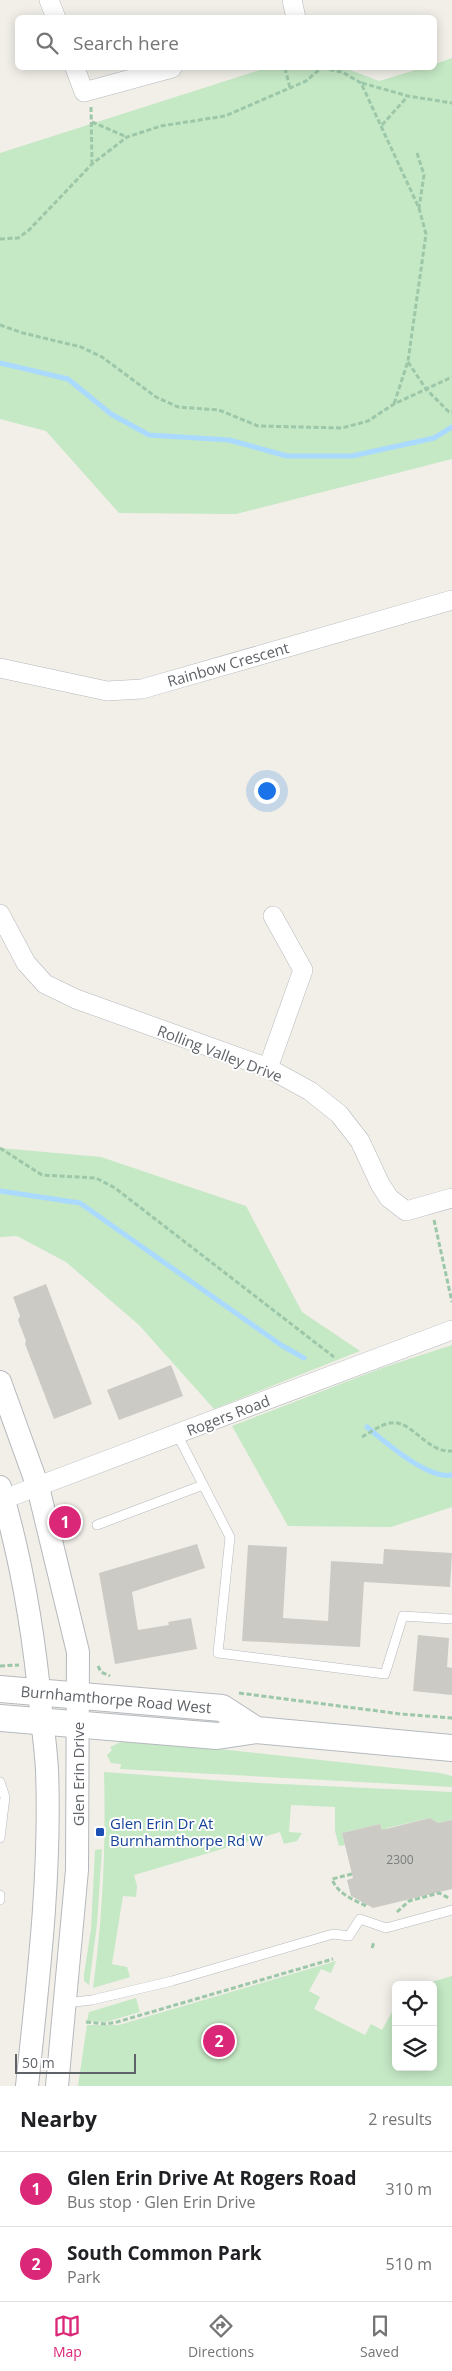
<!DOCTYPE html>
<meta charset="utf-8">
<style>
:root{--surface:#fff;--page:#f6f6f6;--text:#202124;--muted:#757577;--line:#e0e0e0;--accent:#db2777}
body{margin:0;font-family:"Open Sans",sans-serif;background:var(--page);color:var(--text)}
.controls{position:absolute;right:15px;bottom:15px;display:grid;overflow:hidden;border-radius:8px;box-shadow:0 2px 12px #0003}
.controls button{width:45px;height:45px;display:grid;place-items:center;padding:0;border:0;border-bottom:1px solid var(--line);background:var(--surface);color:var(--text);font:25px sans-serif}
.scale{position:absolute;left:15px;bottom:12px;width:121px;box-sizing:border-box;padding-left:5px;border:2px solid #5f6368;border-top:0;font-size:14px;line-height:18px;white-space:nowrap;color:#5f6368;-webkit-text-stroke:4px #fff;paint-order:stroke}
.you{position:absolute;left:266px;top:790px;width:18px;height:18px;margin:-12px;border:4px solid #fff;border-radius:50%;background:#1a73e8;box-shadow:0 0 0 8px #1a73e833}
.badge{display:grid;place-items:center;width:32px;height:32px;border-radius:50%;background:var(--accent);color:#fff;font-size:16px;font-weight:700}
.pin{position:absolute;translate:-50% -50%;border:2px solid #fff;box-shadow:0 1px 5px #0006}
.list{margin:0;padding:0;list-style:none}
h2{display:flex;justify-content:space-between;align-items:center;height:65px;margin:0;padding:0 20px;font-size:21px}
h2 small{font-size:16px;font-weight:400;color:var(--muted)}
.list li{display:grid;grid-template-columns:32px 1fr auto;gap:15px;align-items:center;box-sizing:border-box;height:75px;padding:0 20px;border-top:1px solid var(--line)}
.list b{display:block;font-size:19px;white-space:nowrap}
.list p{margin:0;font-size:16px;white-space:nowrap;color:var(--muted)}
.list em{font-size:16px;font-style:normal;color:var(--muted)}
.icon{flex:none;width:28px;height:28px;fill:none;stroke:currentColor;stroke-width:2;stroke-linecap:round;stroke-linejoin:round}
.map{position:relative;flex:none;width:452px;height:2086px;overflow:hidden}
.search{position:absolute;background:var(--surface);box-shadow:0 2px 12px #0003;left:15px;right:15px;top:15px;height:55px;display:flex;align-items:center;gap:12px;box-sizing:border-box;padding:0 18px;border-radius:8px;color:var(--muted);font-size:19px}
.sheet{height:215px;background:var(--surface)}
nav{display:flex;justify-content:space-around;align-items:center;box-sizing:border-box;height:70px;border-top:1px solid var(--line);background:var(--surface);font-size:14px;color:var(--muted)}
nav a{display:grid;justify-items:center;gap:2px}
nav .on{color:var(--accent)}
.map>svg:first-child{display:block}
</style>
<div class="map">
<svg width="452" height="2086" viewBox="0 0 452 2086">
<rect width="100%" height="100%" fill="#f1efe8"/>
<path fill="#c5e8c5" d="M452 58V459L236 514 119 513 46 431 0 419V153L266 68H345L379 81 422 68H434L435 64Z
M0 1148 101 1157 246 1206 302 1312 360 1351 214 1409 139 1325 66 1262 17 1236 0 1237Z
M452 1345V1507L391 1527 288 1526 232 1426 382 1368Z
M137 1740 440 1773 452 1776V1787L120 1769 121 1764 111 1763 107 1755 112 1750 110 1747 123 1741Z
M104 1772 240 1782 452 1792V1820L438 1823 430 1818 387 1828 383 1834 380 1824 342 1833 345 1845 339 1846 335 1831V1807L291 1805 289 1832 302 1833 297 1841 284 1844 280 1832 134 1875 137 1886 136 1897 123 1896 112 1964 127 1967 130 1977 93 1988C103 1915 106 1845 104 1772Z
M102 1849 97 1924 89 1985 84 1981V1975L91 1929 95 1850Z
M336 1961 331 1973 321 1969 309 1991 320 1997 314 2009 365 2035 371 2024 382 2030 396 2005V2067H433V1985H422L452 1976V2086H78L87 2025H119Z
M136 1998 140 2012 106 2022 87 2021 89 2012Z"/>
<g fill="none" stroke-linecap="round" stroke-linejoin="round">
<path stroke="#aadaff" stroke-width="5" d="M0 363 68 379 111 414 149 435 229 440 287 456H352L434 438 452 427
M0 1191 80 1203 281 1345 304 1358
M367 1427C385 1442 428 1480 452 1475"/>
</g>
<path fill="#cccac5" d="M46 1284 92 1404 54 1419 25 1344 26 1341 18 1320 20 1316 13 1297Z
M171 1365 183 1396 119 1420 107 1390Z
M197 1544 205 1568 132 1592 138 1630 169 1625 168 1622 191 1618 197 1649 115 1664 99 1573Z
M248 1545 287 1547 283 1618 328 1621 331 1561 383 1564 384 1549 452 1553 450 1587 364 1582 360 1647 242 1641Z
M418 1635 449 1638 447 1667 452 1668V1695L413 1691Z
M430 1818 438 1823 452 1820V1889L373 1908 351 1896 347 1880 353 1878 342 1833 380 1824 382 1830Z"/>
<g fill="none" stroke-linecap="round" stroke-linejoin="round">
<defs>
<path id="service" d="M177 1434 230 1537 218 1653 385 1674 403 1616 452 1619
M97 1525 203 1485
M0 1782 5 1797 0 1838
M0 1895V1900
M66 2003 92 2000 172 1981 333 1934 349 1936 360 1919 386 1928 452 1910"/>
<path id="minor" d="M49 0 56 18
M292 0 296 18
M75 68 84 92 172 68
M0 668 107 691 142 689 452 600
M0 914 26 963 45 984 76 999 268 1068 310 1091 339 1114 360 1141 380 1184 389 1198 406 1211 452 1198
M268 1068 303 970 273 916
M4 1499 452 1330"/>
<path id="tertiary" d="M0 1382 38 1487 78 1652 77 1870 57 2086
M0 1487C22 1560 34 1634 41 1710 43 1730 46 1750 47 1770 51 1875 38 1981 27 2086"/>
<path id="secondary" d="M0 1689 222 1708 256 1730
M0 1718 217 1736 256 1730 452 1748"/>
</defs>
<use href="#service" stroke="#b5b8bc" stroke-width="10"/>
<use href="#minor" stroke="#b5b8bc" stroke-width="20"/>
<use href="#tertiary" stroke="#b5b8bc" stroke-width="24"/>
<use href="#secondary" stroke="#b6babf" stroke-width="28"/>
<path stroke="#9cc7a9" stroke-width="3" stroke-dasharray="5 2.5" stroke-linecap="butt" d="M285 68 290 88
M322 68 342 72 361 83 419 208 426 234 408 361 394 404
M362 83 408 96 452 103
M91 107 92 163
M92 122 127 137
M382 125 408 96
M417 153 424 175 419 208
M0 239 18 238 29 230 92 164 127 137 161 126 225 116 306 81 321 68
M0 325 23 333 81 347 102 357 156 397 178 407 219 410 258 426 342 428 368 421 394 404 452 377
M408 362 426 389 449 412H452
M0 1148 42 1175 96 1178 115 1188 334 1357
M434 1220 452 1302
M362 1437C371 1432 380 1425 390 1423 412 1419 426 1453 452 1451
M0 1666 19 1665
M98 1666 101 1672 110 1676
M239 1693 401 1714 452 1718
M352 1874 332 1879C338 1895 355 1900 368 1907
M397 1912 409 1901 439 1893 449 1898
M372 1948 374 1942
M86 2022 106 2024 117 2022 333 1959"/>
<use href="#service" stroke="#fff" stroke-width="9"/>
<use href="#minor" stroke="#fff" stroke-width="19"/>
<use href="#tertiary" stroke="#fff" stroke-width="22"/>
<use href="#secondary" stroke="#fff" stroke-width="26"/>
</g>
<rect fill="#1a4fb4" stroke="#fff" stroke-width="2" x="95" y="1827" width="10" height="10" rx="2.5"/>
<g text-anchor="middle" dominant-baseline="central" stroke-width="4" stroke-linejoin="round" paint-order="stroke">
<g font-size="12" fill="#7a7d7f">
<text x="400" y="1859">2300</text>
</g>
<g font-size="15" fill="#5f6368" stroke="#fff">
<text transform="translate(228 664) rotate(-16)">Rainbow Crescent</text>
<text transform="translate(220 1053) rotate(21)">Rolling Valley Drive</text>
<text transform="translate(228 1415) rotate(-21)">Rogers Road</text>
<text transform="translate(116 1699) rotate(5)">Burnhamthorpe Road West</text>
<text transform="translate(78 1774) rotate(-90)">Glen Erin Drive</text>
</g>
<g font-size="15" fill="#164399" stroke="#fff" text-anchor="start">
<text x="110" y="1823">Glen Erin Dr At<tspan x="110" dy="17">Burnhamthorpe Rd W</tspan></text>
</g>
</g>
</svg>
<div class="controls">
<button><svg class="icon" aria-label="locate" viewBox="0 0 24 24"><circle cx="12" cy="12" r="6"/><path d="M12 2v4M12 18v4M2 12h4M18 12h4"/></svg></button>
<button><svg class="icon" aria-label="layers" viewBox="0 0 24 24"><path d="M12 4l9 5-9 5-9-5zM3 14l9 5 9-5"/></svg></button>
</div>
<div class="scale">50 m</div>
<div class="you"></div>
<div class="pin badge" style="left:65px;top:1522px">1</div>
<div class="pin badge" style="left:219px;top:2041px">2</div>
<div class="search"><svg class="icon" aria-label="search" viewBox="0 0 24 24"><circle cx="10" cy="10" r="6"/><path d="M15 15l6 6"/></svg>Search here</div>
</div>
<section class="sheet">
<h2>Nearby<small>2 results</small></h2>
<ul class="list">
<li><span class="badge">1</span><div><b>Glen Erin Drive At Rogers Road</b><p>Bus stop · Glen Erin Drive</p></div><em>310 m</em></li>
<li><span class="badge">2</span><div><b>South Common Park</b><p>Park</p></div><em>510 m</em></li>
</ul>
</section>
<nav>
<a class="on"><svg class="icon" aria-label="map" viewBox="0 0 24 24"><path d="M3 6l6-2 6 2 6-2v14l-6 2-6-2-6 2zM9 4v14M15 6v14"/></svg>Map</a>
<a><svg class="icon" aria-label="directions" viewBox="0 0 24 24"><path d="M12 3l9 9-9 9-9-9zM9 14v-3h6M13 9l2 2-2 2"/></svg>Directions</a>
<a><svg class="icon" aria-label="saved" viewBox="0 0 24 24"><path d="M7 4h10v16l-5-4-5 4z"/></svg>Saved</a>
</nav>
